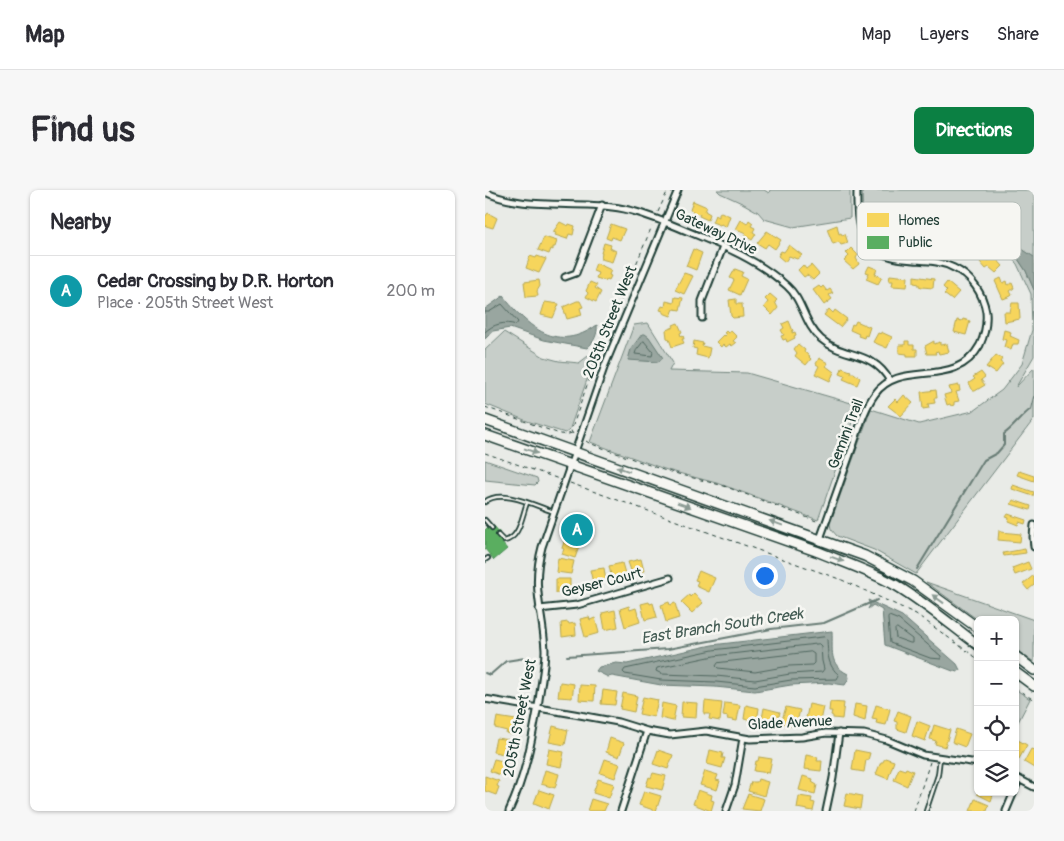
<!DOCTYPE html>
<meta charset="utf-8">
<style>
:root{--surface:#fff;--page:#f7f7f7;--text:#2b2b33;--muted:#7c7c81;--line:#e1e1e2;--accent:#0b8043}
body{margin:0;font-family:Pangolin,sans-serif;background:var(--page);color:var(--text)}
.controls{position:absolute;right:15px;bottom:15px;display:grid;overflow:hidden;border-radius:8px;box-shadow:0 1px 4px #0004}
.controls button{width:45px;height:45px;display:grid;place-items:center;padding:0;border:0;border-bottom:1px solid var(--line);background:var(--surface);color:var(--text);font:25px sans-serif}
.you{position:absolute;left:279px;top:385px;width:18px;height:18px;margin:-12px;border:4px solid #fff;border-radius:50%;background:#1a73e8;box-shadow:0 0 0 8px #1a73e833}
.badge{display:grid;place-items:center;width:32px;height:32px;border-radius:50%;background:var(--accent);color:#fff;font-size:16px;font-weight:700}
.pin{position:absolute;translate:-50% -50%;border:2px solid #fff;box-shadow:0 1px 5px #0006}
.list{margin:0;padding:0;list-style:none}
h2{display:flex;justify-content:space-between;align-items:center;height:65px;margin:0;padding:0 20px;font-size:21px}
h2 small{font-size:16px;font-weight:400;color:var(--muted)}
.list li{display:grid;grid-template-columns:32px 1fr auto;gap:15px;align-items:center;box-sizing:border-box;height:70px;padding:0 20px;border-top:1px solid var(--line)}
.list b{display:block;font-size:19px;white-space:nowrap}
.list p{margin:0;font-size:16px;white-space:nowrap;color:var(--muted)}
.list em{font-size:16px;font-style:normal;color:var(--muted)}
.icon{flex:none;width:28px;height:28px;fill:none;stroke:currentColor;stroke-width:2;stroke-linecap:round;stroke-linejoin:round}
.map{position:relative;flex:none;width:549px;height:621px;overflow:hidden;border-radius:8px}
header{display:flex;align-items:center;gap:30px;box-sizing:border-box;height:70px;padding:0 25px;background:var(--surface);border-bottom:1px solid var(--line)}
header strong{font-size:24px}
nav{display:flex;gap:28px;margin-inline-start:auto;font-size:18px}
.intro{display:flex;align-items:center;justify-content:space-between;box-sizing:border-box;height:120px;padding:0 30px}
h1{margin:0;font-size:35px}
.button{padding:12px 22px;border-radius:8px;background:var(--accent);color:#fff;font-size:18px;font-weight:700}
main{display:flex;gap:30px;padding:0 30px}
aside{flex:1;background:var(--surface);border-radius:8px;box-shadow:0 1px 4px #0004}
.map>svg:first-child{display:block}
</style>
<header>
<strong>Map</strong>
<nav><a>Map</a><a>Layers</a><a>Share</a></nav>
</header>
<div class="intro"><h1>Find us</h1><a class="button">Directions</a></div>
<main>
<aside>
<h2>Nearby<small></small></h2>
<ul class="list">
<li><span class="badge" style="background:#0f9aa8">A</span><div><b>Cedar Crossing by D.R. Horton</b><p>Place · 205th Street West</p></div><em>200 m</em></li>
</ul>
</aside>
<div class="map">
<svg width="549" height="621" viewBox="0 0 549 621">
<rect width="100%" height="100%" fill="#e9ebe7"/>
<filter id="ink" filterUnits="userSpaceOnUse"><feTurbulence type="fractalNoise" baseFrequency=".02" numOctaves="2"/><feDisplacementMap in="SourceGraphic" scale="10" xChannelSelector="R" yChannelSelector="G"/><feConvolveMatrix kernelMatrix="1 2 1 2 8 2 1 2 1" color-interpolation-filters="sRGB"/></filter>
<g filter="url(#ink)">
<path fill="#c7cec9" stroke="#73867e" d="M232 0H279L284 3 285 0H365V28L308 37 279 29 273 22 259 14 235 3Z
M377 0H549V67L529 63 541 81 549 100V166L531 197 549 178V229L431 384 389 360 352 346 346 339 345 334 386 219 434 234 488 221 517 200 537 174 547 140 546 104 532 74 510 49 483 28 450 22H424L378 33Z
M163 133 188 173 184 181 262 183 373 215 333 330 235 294 182 280 105 252 149 135Z
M19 142 59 167 74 171 94 173 107 163 110 167 84 241 80 243 42 231 0 214V160Z
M0 270 52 288 53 292 50 295 0 290Z
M441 392 549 430V472L530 459V430H493Z
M530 499 545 509 530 538Z"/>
<path fill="#99a6a0" stroke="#687c75" d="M526 58 537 59 549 67V100L541 81Z
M18 106C43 137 72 164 112 135 113 144 109 152 102 158L59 150 25 138 8 141 0 149V119Z
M157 144H160L164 147 178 168 173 172 143 170 146 159Z
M383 410 417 426 472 474 475 480 473 482 468 481 400 455 397 420 388 415 383 419 385 415Z
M347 441C348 461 343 474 363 484L364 488 360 495 344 493 306 495 270 501 230 497 176 495 127 486 123 487 111 481 114 477 131 473 142 474 227 455Z"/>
<path fill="#f6d55c" stroke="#b6a750" d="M208 11 222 17 220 21 225 24 223 30 214 26 215 24 207 23 208 21 205 20Z
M236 22 245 26 241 37 236 34 235 35 227 32 230 25 234 27V23Z
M3 23 12 28 8 38 1 36 0 37V27Z
M256 30 262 34 264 30 268 33 266 36 270 38 268 42 271 44 267 50 259 45 261 43 251 39Z
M75 32 83 36 84 34 90 36 88 45 84 44 82 49 70 45 71 43 68 42Z
M126 34 140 39 135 50 127 47 126 50 121 48Z
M352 35 354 44 356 43 357 45 360 44 363 53 356 55 354 52 348 54 342 39Z
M282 41 296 50 290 59 283 54 280 58 272 53Z
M59 47 72 51 70 57H68V60L66 59 64 64 53 60Z
M119 53 126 55 125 58 131 61 127 72 116 69 117 63H116Z
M304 55 317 65 312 69 304 66 300 72 293 66 296 61 299 62Z
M366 58 373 65 371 68 374 74 368 79 359 71 364 66 361 63Z
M208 59 217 63 211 80 201 76Z
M45 66 51 68 52 66 61 69 54 83 41 78Z
M509 66 518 76 511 83 504 77 501 79 495 72 500 67 503 71Z
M111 73 126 80 124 85 126 86 124 90 122 89 121 91 111 88 113 83 108 81Z
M318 75 321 79 326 75 334 84 328 90 322 85 319 87 313 80Z
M384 76 392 79 390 84 397 87 393 94 381 89 384 83 381 82Z
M250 79 258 82 256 86 262 89 255 105 244 100 249 90 245 88Z
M199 83 208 86 199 104 190 100Z
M405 85 423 87 422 97 407 96 408 91H404Z
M429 86 449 89 448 98 437 97 434 96V94L429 93Z
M516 88 518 93 522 91 523 95 527 93 529 98 525 101 527 105 526 106 518 109 510 91Z
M54 90 55 96 52 101 53 106 41 107 39 92Z
M105 92 112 95 110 98 116 102 111 112 101 107 103 103 101 101Z
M462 92 474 102 467 110 459 104 462 101 458 97Z
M334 96 336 98 338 96 342 101 345 99 348 103 344 105 347 109 339 115 328 100Z
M285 104 292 110 290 112 293 118 287 125 279 117 283 112 280 109Z
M190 107 198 108 195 120 189 119 186 126 178 123V121L175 120 177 116 180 117 181 111 189 113Z
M251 109V114H257L258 127 248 128 246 126 244 110Z
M92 111H95L98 117 95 118 97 125 82 129 78 117Z
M60 112 74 114 68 128 56 125Z
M527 113H534L535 129 520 132 519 122H525Z
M344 119 348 123 350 120 362 129 355 137 339 125Z
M478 129 485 131 481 145 469 142 472 130 477 131Z
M304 131 308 141H307V143L310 142 311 145 309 146 310 148 302 152 301 149 298 150 296 146 299 145 296 140 299 138 297 134Z
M371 131 385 137 382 146 380 145 379 148 373 146 374 144 365 140 367 134 369 135Z
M193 133 197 142 195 143 196 146 198 145 199 149H197L199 153 187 157 184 149 182 148 181 140 189 137 188 135Z
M519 140 526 142 525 146 534 150 533 154H528L526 160 519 157 521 150 517 149Z
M241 141 243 143 246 141 252 147 248 151 251 153 247 156 245 154 241 157 238 154 236 157 231 152 238 145 239 146 241 144 239 143Z
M396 142 407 147 402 158 388 152 393 143 396 144Z
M209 151 218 153 217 156 225 158 223 168 211 165 212 159 208 158Z
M420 151H424V155H429V159H432V166H422V164L414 163V155H420Z
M449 151V154L455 152V155L462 154 464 162 454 164 453 161 450 162 451 164H442L440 156Z
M313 154 320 160 319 162 325 166 324 167 326 169 321 175 310 166 312 163 309 159Z
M511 165 517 169 515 172 518 174 511 183 501 177Z
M334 168 343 173 341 176 349 182 345 191 330 184 334 176 331 174Z
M357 178 366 181 365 183H369L375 188 372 195 358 189 360 186 355 184Z
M496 182 500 187 496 190 500 195 490 201H488L484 193 490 189 488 187Z
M474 195 475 201 471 202 474 211 469 212V215L466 216 465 214 462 215 459 205 466 203 464 197Z
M451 200 452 208H449L450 213 443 214 444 218 438 219 436 202Z
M419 205 428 213 416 226 403 216 410 209 413 212Z
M534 281 549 286V291L532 285Z
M528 295 549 302 548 306 527 299Z
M528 310 546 316 545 320 526 314Z
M523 324 541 330 540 334 534 332 533 335 523 331 524 328 521 327Z
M89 331 102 336 97 349 82 343 85 334 87 335Z
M514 340 516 341V342L536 344 535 352 513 350Z
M80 349 95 354 90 368 77 364 79 359 77 358Z
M540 359 541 363 519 366 518 363Z
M73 368 89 371 86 384 71 382Z
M156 369 159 381 153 382 154 385 148 386 143 372Z
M543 372 546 379 530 385 527 378Z
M137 373 141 387 129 391 127 390 124 376Z
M119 378 121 391H116L117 395 109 397 105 380Z
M214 381 230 388 224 402 211 396 213 391 210 390Z
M549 385V395L543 400 538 394Z
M71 389H85V403H71Z
M209 403 218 413 207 423 196 412 204 405 205 407Z
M164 412 165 414 168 413 172 427 160 430 156 414Z
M184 412 185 415 190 413 194 428 181 432 176 415Z
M144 416 145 420 151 418 155 432 140 437 135 419Z
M130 420 133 437 120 440 117 423Z
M104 427 105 430 110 428 114 443 100 447 95 429Z
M83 432 84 434 90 433 91 445 77 447 76 433Z
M75 492 89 494 87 508 73 507Z
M95 495 110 496 109 511 94 510Z
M118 500 132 502 130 515 116 514Z
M138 503 152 506 149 522 135 519Z
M158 507 173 510 169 527 154 524Z
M220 511 237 513 235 531 224 529 225 524H219Z
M197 512 212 513 211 528 196 527Z
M345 512 359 513 357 529 348 528V526L346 525 347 521H344Z
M177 513 191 516 188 531 175 528Z
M240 513 255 515 252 531 242 529 243 527 238 526Z
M324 514 338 517 335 531 321 528Z
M370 514 382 516 380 531 368 527Z
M261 515 274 518 272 532 259 529Z
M391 515 405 519 401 535 391 533 392 530 387 529Z
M301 517 315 520 312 532 308 531 307 536 296 533Z
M279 518 295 522 291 537 276 534Z
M413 521 426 526 421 542 412 539V532L409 531Z
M12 527 31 530 28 545 21 543 22 541 10 538Z
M432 531 445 536 440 551 427 546Z
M449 535 465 540 460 557 450 554 451 551 445 549Z
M68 536 83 540 80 555 64 552Z
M471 539 485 544 480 557 467 552Z
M11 548 25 550V556H27L25 565 8 562Z
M125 548 139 553 134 567 121 562Z
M531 549 542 555 534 569 530 567Z
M64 559 79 562 76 577 61 574Z
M546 559 549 560V578L539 572Z
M173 560 188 565 183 579 168 574Z
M225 560 238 563 237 568H240L237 578 222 574Z
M370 560 385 563 383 570H381L379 582 367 580Z
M321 565 333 567 332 571H337L336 581 319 579Z
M274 567 287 569 284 583 269 581 271 571H273Z
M400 568 409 571 403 589 391 584 396 572H398Z
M9 569 22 572 18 586 5 581Z
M120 569 135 574 130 588 115 583Z
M414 578 420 580 421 578 428 581 422 596 409 590Z
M60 580 74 584 70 598 56 594Z
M220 581 233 585 231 590 235 591 232 600 215 595Z
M168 583 181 586 177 600 161 596 164 587 166 588Z
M0 586 14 591 12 596 14 597 11 605 0 601Z
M318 586 328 589 327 592 332 595 330 604 314 600Z
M113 589 129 594 124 608 108 603Z
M273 589 283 592 279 606 263 601 266 592H272Z
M54 600 69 605 64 619 49 613Z
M213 600 227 605 226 610 229 611 226 621 208 614Z
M159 601 176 606 171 621 154 615Z
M493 602H509L506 611 492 604Z
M362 603 377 606 375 619 359 616Z
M263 604 279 609 275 621 257 619Z
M314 606 327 608 326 612 330 613 328 621 312 618Z
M106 609 122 614 119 621H102Z
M490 609 504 615 502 621H485Z"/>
<path fill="#5aae61" stroke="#488c54" d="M9 336 15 343 11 346 22 359 9 370 0 359V340L3 337 5 340Z"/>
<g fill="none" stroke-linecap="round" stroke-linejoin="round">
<path stroke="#50675f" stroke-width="1" d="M0 122H4L17 114 33 132 31 135C20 131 8 134 0 142
M159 151 168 162 167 166 150 164 151 161Z
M404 426 414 430 456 466V469L445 468 405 453 403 429Z
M412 438 427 449V453H425L411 448 410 440Z
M340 447 342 449C343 464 342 475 354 485L352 489 306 490 270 496 231 492 176 490 140 484 138 482 140 479 228 460Z
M334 454 336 456 337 471 339 479 337 482 305 484 270 490 231 486 177 484 171 481 172 478 229 466Z
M326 462 329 464V473L327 475 304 476 270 482 233 478 231 476 233 473Z"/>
<path stroke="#687c75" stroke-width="2" d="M432 379 499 270 512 263 519 255V244C528 238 537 225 546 219L549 207
M82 466 183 459 286 439 339 433 392 410
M0 483 5 485 21 471 40 468"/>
<defs>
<path id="service" d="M0 312C16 298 51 316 69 322
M0 330 7 338
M13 345 19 351C35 349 37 325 42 313
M0 370 3 368
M441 621 453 585 455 568"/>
<path id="minor" d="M0 2C37 20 87 11 127 17 147 19 166 27 185 34 225 51 269 66 302 96 318 110 319 134 336 149 359 169 387 159 405 191
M80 87 91 83 117 15
M217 128V111L238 57
M549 335 548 347 549 357
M335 349C346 318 357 287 368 256 374 239 379 219 390 204 416 168 470 201 495 155 500 144 502 134 501 122 498 103 486 86 469 78 456 71 443 71 429 70 378 67 371 47 372 0
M54 419 92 415 185 388
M0 509 89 524 133 532 162 541 185 545 221 541 265 549 317 547 341 543 379 544 402 550 438 565 493 573
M530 587 549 597
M530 599 534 589
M24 621C41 585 47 549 54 510 56 493 60 477 60 460 58 421 46 398 57 357L120 175 193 0
M136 621 162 541
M241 621 250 595 258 548
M341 621 348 588 354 543
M521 621 529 602"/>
<path id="primary" d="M0 230 380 366 428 391 493 438
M0 245 331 361C358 372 386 381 412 396 440 413 466 435 493 455
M530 466 549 480
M530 482 549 496"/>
</defs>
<use href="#service" stroke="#1f3d34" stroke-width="6"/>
<use href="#minor" stroke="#1f3d34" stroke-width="9"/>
<use href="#primary" stroke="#1f3d34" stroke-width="12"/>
<path stroke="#1f3d34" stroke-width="1" stroke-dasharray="4 4" stroke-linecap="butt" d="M173 22 183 0
M0 217 72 243 80 245 87 243
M88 244 86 241 108 178 167 36
M101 251 104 253 178 280 239 296 334 332
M0 263 74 289
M85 293 357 390 431 424 493 469
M530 498 549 510
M429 621 445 572"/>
<use href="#service" stroke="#f6f6f2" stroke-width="2.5"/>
<use href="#minor" stroke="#f6f6f2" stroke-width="5"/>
<use href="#primary" stroke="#f6f6f2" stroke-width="9"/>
</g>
<defs><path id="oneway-solid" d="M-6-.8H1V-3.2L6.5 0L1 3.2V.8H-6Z" transform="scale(1.25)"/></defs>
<g fill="#8a9a93">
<use href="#oneway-solid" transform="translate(46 261) rotate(20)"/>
<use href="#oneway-solid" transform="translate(138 279) rotate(-160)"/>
<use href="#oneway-solid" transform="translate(199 315) rotate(19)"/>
<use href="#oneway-solid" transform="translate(291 333) rotate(-160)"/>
<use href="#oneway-solid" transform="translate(352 369) rotate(20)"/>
<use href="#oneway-solid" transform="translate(453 409) rotate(-144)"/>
</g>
</g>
<g text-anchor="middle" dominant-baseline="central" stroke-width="5" stroke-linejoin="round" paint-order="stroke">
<g font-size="15" fill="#1f3d34" stroke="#f6f6f2">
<text transform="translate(231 42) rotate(25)">Gateway Drive</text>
<text transform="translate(125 132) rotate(-68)">205th Street West</text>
<text transform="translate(361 244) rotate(-69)">Gemini Trail</text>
<text transform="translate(117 393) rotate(-14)">Geyser Court</text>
<text transform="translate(35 528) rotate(-79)">205th Street West</text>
<text transform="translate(305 533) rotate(-3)">Glade Avenue</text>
</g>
<g font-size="16" font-style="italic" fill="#445c54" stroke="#f6f6f2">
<text transform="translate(237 436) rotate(-9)">East Branch South Creek</text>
</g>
</g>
<rect x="372" y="12" width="164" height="58" rx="8" fill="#f6f6f2" stroke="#b6beb9" stroke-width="1"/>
<rect x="382" y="23" width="22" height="14" fill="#f6d55c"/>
<rect x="382" y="46" width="22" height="13" fill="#5aae61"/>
<g font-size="14" fill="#1f3d34">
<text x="413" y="35">Homes</text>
<text x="413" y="57">Public</text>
</g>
</svg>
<div class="controls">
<button>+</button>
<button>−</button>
<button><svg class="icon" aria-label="locate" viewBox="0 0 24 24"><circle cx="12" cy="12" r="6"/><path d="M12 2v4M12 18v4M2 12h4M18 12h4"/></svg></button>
<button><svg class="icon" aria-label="layers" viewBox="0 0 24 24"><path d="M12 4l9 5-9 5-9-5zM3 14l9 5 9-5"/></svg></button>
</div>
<div class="you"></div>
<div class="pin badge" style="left:92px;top:340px;background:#0f9aa8">A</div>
</div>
</main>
